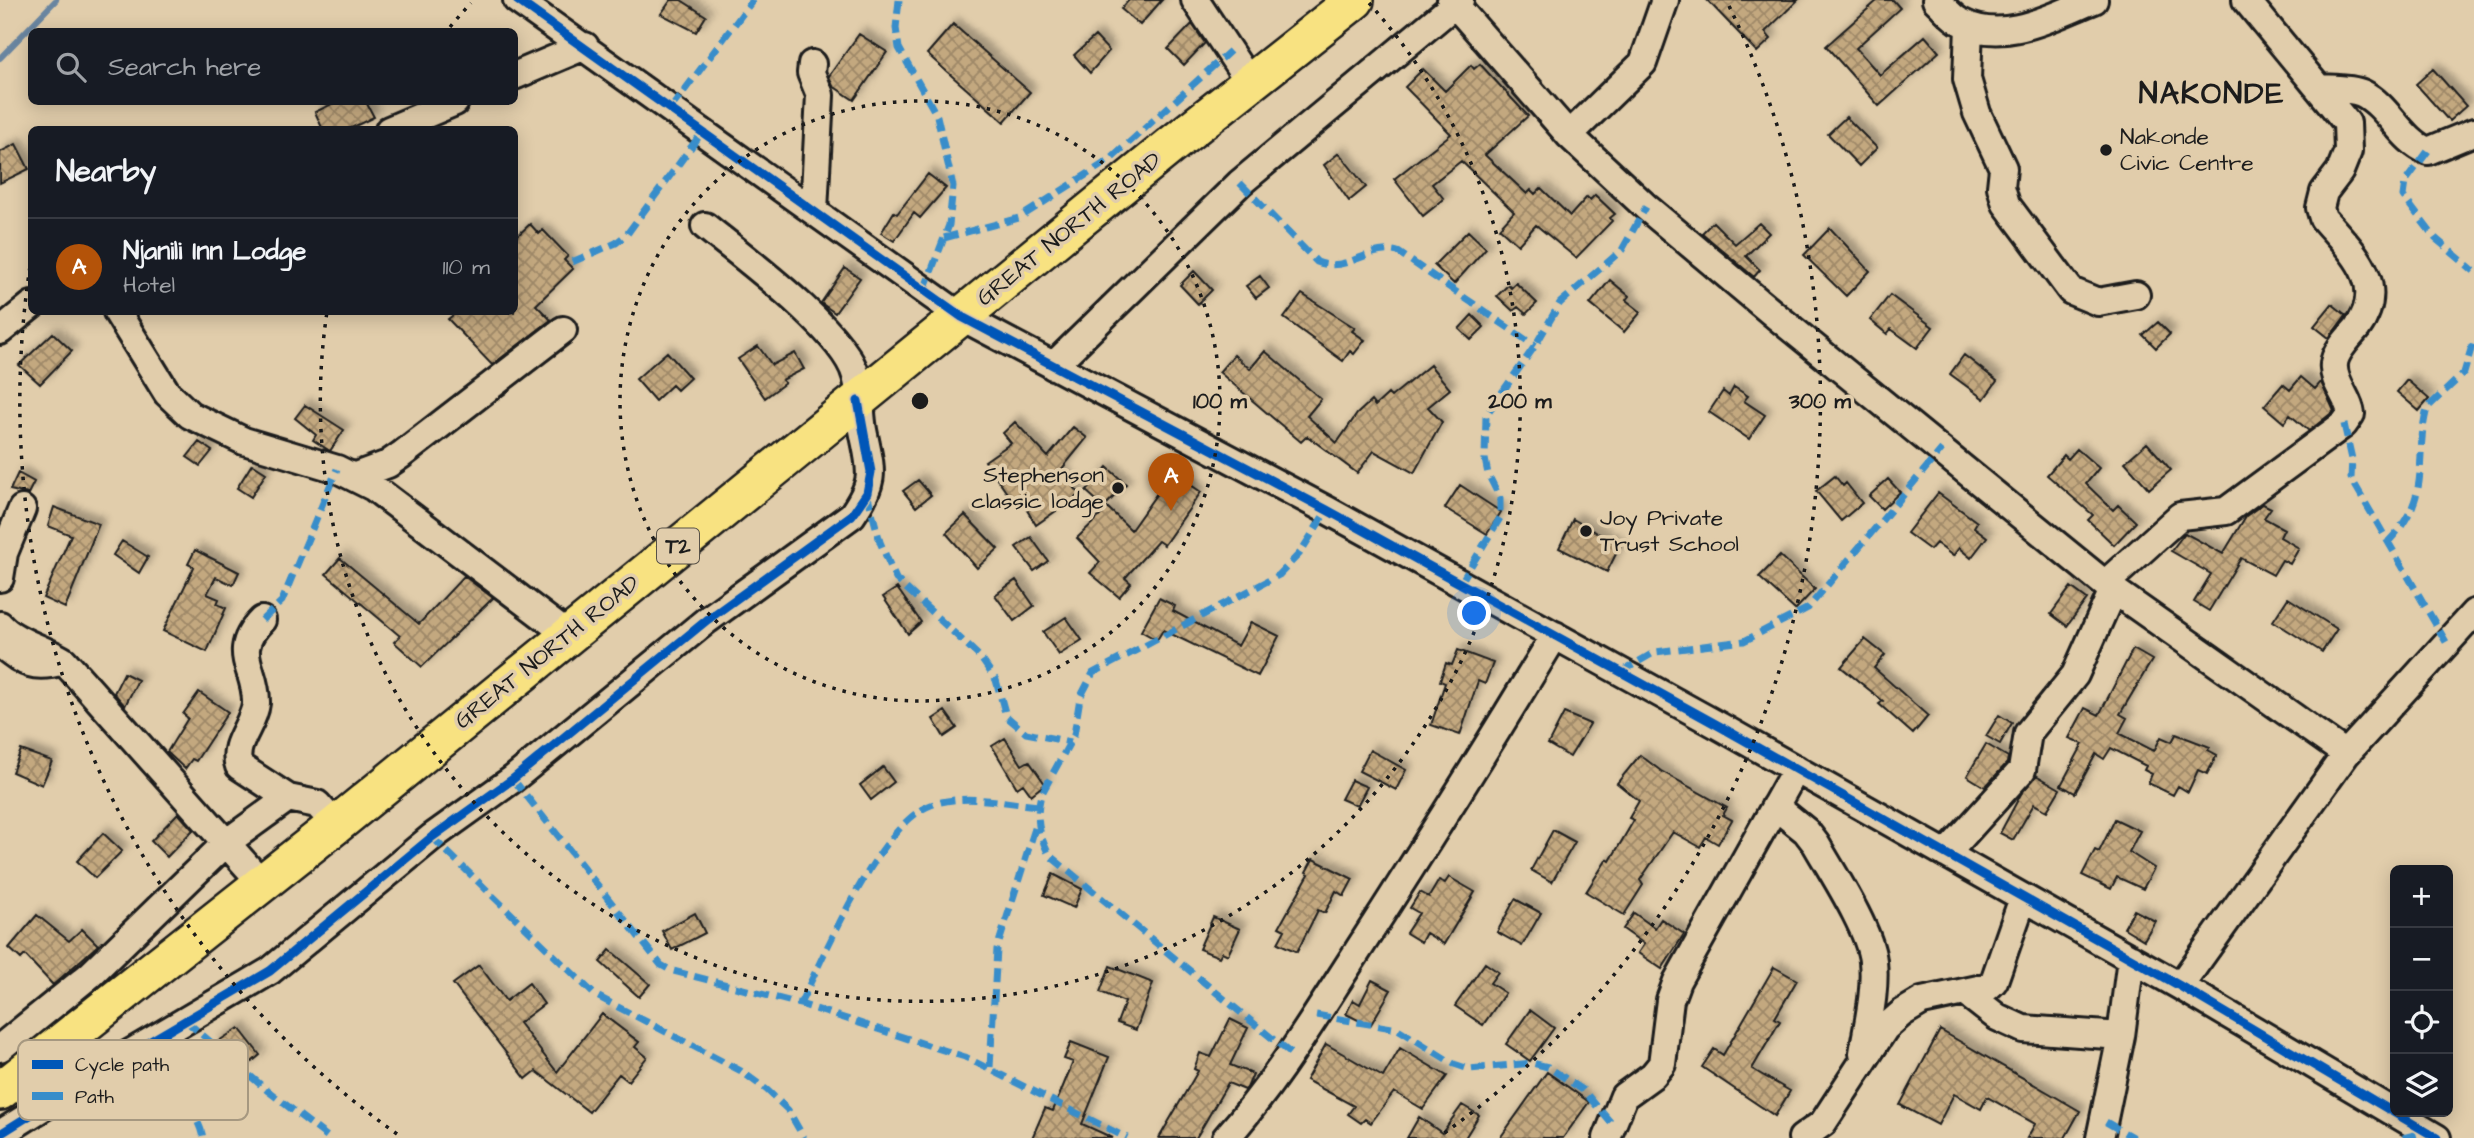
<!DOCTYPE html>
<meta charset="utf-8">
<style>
:root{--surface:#171b24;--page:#20242c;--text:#f1f3f6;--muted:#9ea1a6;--line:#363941;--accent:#b45309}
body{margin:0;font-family:"Architects Daughter",sans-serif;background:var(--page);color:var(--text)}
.controls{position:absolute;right:21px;bottom:21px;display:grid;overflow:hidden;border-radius:10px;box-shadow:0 4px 18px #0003}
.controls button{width:63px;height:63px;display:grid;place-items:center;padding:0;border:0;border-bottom:2px solid var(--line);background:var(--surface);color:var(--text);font:35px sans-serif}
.you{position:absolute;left:1475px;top:614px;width:24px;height:24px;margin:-18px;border:5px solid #fff;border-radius:50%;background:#1a73e8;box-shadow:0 0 0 10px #1a73e833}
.badge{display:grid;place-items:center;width:46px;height:46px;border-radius:50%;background:var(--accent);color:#fff;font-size:23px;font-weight:700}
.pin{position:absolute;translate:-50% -58px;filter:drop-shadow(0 2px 4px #0008)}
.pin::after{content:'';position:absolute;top:37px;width:24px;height:21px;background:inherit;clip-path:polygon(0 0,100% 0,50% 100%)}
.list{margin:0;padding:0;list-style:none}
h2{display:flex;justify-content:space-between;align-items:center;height:91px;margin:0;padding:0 28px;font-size:30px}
h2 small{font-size:23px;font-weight:400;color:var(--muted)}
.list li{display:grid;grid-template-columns:46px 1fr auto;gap:21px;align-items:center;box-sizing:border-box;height:98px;padding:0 28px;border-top:2px solid var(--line)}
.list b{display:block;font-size:26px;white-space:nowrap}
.list p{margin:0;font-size:23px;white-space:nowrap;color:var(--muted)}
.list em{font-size:23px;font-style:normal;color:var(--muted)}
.icon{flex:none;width:38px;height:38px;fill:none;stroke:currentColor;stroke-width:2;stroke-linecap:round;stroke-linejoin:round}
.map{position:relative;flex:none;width:2474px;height:1138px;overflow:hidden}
.search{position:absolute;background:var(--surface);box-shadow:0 4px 18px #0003;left:28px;top:28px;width:490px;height:77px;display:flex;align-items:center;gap:18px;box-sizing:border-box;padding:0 24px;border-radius:10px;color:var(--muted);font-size:26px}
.panel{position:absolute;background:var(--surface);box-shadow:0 4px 18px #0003;left:28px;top:126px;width:490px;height:189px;border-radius:10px}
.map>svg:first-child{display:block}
</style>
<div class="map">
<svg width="2474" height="1138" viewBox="0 0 2474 1138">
<defs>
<pattern id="building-cross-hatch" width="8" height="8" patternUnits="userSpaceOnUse" patternTransform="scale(1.75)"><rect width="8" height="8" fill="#c3a87f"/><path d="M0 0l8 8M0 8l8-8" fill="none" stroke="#9e8867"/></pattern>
<filter id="shadow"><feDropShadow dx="6" dy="-6" stdDeviation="3.5" flood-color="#0004"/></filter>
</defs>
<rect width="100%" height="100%" fill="#e1cdab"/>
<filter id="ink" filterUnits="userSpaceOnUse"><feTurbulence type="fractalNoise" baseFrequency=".0143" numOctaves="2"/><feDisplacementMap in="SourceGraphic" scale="14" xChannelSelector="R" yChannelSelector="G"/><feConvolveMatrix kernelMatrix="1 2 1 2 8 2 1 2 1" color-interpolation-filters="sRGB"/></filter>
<g filter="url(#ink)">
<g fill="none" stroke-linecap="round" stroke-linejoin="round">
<path stroke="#6985a0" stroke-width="6" d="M0 58 56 0"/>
</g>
<path fill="url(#building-cross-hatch)" stroke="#1c1c1c" stroke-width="2" filter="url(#shadow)" d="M671 0H681L706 16 696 32 661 14Z
M1129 0H1162L1140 25 1121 9Z
M1707 0H1798L1765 32 1771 39 1757 52Z
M1878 0H1893L1900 8 1856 48 1880 75 1925 36 1939 52 1879 106 1826 46Z
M953 24 1030 92 1004 122 927 54Z
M1192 24 1205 43 1184 65 1168 49Z
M859 34 887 52 854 100 833 86 829 76Z
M1095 36 1109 51 1090 73 1074 55Z
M1480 64 1528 116 1485 155 1527 194 1531 190 1535 194 1541 188 1570 216 1587 197 1590 200 1595 195 1615 214 1610 218 1612 221 1576 258 1536 225 1518 245 1499 228 1514 212 1461 161 1432 184 1444 199 1423 216 1394 179 1451 134 1405 87 1423 69 1445 91 1471 65 1474 69Z
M2433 69 2466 106 2449 121 2416 84Z
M336 102H366L374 117 347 130H323L315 112Z
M1846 117 1877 148 1859 166 1828 134Z
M16 144 29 169 0 183V152Z
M1339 153 1366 187 1349 201 1324 165Z
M928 174 946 188 920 218 914 213 894 241 881 233 894 212 897 214Z
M1713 222 1735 244 1759 223 1769 233 1746 256 1760 270 1754 277 1702 233Z
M530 224 539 234 543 230 568 256 564 260 573 269 536 305 551 320 492 365 448 319 457 312H514V239Z
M1830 228 1870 271 1846 296 1804 255Z
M1468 231 1486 248 1454 284 1434 265Z
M845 268 860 278 835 313 821 303Z
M1194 271 1212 290 1198 304 1180 285Z
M1260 276 1269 288 1256 298 1246 286Z
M1610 280 1629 296 1626 300 1641 312 1624 332 1590 304Z
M1516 283 1537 303 1526 314 1518 307 1513 311 1497 296 1508 285 1511 288Z
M1302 294 1355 328 1352 331 1365 340 1354 354 1350 351 1343 361 1284 318Z
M1890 295 1933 327 1917 348 1891 329 1887 334 1870 320Z
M2332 304 2346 315 2329 338 2314 326Z
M1472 315 1484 327 1471 340 1459 329Z
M2158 322 2170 334 2156 348 2143 335Z
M53 333 72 351 40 384 19 365Z
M758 346 772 365 795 353 804 369 782 380 785 383 765 398 738 359Z
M1265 351 1321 399 1307 416 1337 443 1357 414 1371 401 1375 406 1388 394 1391 397 1430 365 1450 389 1428 407 1442 422 1414 473 1374 451 1357 473 1307 436 1301 442 1219 372 1234 355 1250 369Z
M667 352 690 378 677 390 672 385 655 401 636 379Z
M1964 355 1997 381 1984 399 1950 374Z
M2301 377 2315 389 2321 382 2334 411 2309 431 2290 415 2284 423 2264 406 2283 384 2290 390Z
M2407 380 2429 399 2419 411 2397 392Z
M1734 387 1748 396 1744 401 1765 415 1749 439 1709 412 1723 391 1729 396Z
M305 405 344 430 330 451 313 440 316 435 295 418Z
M1015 422 1048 457 1073 427 1087 438 1060 471 1080 494 1036 525 1019 497 1013 502 985 461 1011 443 1003 433Z
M199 442 212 451 200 466 187 457Z
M2147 443 2171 470 2149 489 2125 462Z
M2077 449 2099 468 2086 484 2113 510 2118 505 2136 522 2114 545 2088 520 2093 515 2047 475 2064 455 2068 459Z
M252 464 266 473 251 497 237 488Z
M1107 467 1126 484 1104 507 1086 491Z
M1172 472 1201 492 1164 545 1158 541 1125 578 1131 583 1119 597 1090 573 1100 562 1077 538 1108 508 1131 530Z
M18 473 34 482 28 494 10 490Z
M1835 476 1843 486 1846 483 1862 503 1841 521 1816 491Z
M1888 479 1900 492 1882 509 1869 496Z
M918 480 931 495 916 507 903 491Z
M1460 485 1501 512 1487 534 1445 508Z
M1938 493 1977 522 1974 527 1987 537 1971 558 1959 548 1953 556 1936 543 1930 550 1907 533Z
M2263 504 2271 508 2264 518 2284 529 2280 537 2299 548 2290 564 2282 560 2273 575 2241 558 2209 611 2194 602 2211 574 2171 551 2185 533 2223 554 2246 516Z
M54 507 99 524 65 608 43 598 71 535 48 526Z
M965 515 998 549 977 568 946 533Z
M1573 519 1620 546 1607 572 1559 548Z
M1031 537 1048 561 1034 571 1016 547Z
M122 541 148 557 139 573 113 555Z
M195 550 239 572 233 585 216 577 207 594 219 599 217 604 226 608 207 652 163 631 194 567 188 564Z
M1780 556 1815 589 1795 610 1759 577Z
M340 558 419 624 464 576 493 598 422 667 394 642 400 636 326 574Z
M1016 580 1034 606 1014 621 995 595Z
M2071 587 2087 599 2067 626 2051 614Z
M897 588 921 622 908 634 883 597Z
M1159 598 1175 606 1173 611 1238 646 1251 622 1279 636 1258 676 1163 630 1157 640 1141 631Z
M2288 598 2337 629 2322 652 2273 621Z
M1066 617 1082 640 1059 655 1043 632Z
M1865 639 1885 655 1874 668 1928 716 1913 734 1879 704 1883 701 1841 667Z
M2133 649 2152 660 2120 714 2127 718 2119 733 2154 751 2161 737 2172 742 2176 734 2210 747 2208 750 2217 755 2207 774 2198 770 2188 792 2178 786 2173 795 2148 783 2152 774 2144 770 2146 766 2111 748 2104 759 2096 754 2075 793 2061 785 2083 744 2069 738 2085 708 2099 715Z
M1458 650 1493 663 1485 684 1478 681 1460 735 1431 725 1445 683 1440 681 1446 663 1452 665Z
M124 673 138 680 125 706 114 693Z
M199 692 228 712 196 761 192 759 185 769 167 752 188 718 183 714Z
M945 711 957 728 944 737 933 719Z
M1564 713 1590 724 1570 757 1548 744Z
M1999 715 2012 723 2000 744 1986 736Z
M1005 738 1022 765 1029 761 1045 784 1031 795 1023 784 1017 788 992 746Z
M1986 744 2008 757 2007 763 1985 787 1967 776Z
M21 750 52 761 42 785 12 772Z
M1370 750 1406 770 1396 790 1359 771Z
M1640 755 1661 771 1727 808 1723 815 1732 820 1718 844 1706 837 1700 847 1673 832 1640 880 1643 885 1624 915 1586 892 1607 859 1610 861 1634 820 1629 818 1639 801 1617 783Z
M883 767 894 782 871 800 860 785Z
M2036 775 2060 789 2047 811 2034 804 2013 840 2000 833 2021 794Z
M1351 780 1367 787 1357 806 1341 799Z
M178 813 193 830 167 857 151 841Z
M2115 819 2140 831 2129 852 2154 868 2143 889 2117 877 2111 889 2082 875 2095 850 2099 852Z
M1553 830 1575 842 1552 882 1531 870Z
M103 833 122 851 95 878 77 861Z
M1313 859 1353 879 1344 896 1336 891 1325 913 1318 910 1297 952 1278 943 1285 930 1279 927 1309 874 1306 872Z
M1053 874 1082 889 1074 908 1044 895Z
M1449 877 1475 892 1444 944 1426 933 1421 942 1406 933 1419 913 1410 908 1420 892 1429 897 1439 880 1445 883Z
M1515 899 1541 913 1522 946 1497 932Z
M2134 910 2155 921 2144 940 2124 928Z
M695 913 705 933 672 950 662 931Z
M1634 913 1655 928 1661 919 1684 934 1662 969 1638 953 1644 944 1623 929Z
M37 915 69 941 82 929 98 945 53 985 25 955 21 959 9 948Z
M1213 917 1240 929 1228 955 1222 952 1219 957 1199 949Z
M610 950 650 984 639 997 600 962Z
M1485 963 1498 972 1490 983 1505 993 1483 1025 1455 1006Z
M479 965 506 1001 529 983 544 1004 519 1023 557 1072 602 1014 639 1042 635 1047 647 1057 628 1081 619 1074 589 1112 536 1071 526 1079 453 984Z
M1110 966 1153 983 1136 1030 1117 1023 1125 1002 1100 992Z
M1774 967 1797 980 1775 1018 1780 1021 1752 1069 1790 1091 1775 1116 1702 1067 1714 1049 1723 1055Z
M1372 980 1391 990 1370 1026 1346 1014 1353 1000 1360 1004Z
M1530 1010 1554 1028 1530 1061 1506 1044Z
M1230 1019 1248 1028 1230 1065 1253 1074 1247 1088 1245 1090 1228 1083 1196 1138H1159L1198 1071 1194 1069 1200 1053 1211 1057Z
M239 1028 260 1055 241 1071 229 1056 224 1059 214 1044Z
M1940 1030 2080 1111 2065 1138H2027L2035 1124 1987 1097 1981 1109 1954 1094 1938 1125 1900 1105Z
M1071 1042 1109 1057 1082 1124 1113 1138H1032L1045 1108 1053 1111 1073 1062 1064 1059Z
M1326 1044 1383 1077 1400 1048 1447 1076 1423 1109 1394 1092 1371 1123 1365 1119 1361 1123 1348 1114 1354 1106 1306 1080Z
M1547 1072 1589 1102 1563 1138H1500Z
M1462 1105 1479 1115 1465 1138H1407L1419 1117 1442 1133Z"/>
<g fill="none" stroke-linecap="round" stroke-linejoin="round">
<defs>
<path id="minor" d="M517 0 962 317 1327 510 1721 727 2180 986 2437 1138
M1195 0 1250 83
M1451 0 1569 135 1646 207 1776 316 2105 584 2346 754
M1936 0C1944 7 1952 18 1961 22 2004 45 2053 16 2094 0
M1969 26 1967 79 1977 113 2003 168 2001 187 2006 204 2071 291 2098 302 2136 295
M812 64 811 73 820 95 814 211
M514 76 585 46
M2319 88C2332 89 2350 88 2362 93 2389 106 2401 141 2428 151L2474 132
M389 130 455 102
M1569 135 1643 63 1665 0
M117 312 167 393 190 415 244 441 337 469 373 487 568 635
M0 331 32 305
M1053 366 1240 183 1460 0
M353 477 388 464 401 455 563 330
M0 578 4 553 22 509
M2105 584 2180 516 2226 511 2344 424 2351 414C2349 397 2332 382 2334 364 2335 351 2349 338 2357 328 2390 283 2350 250 2323 218L2320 208 2324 192 2340 171 2348 151 2347 123 2246 0
M262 620C229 653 257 668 256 703 254 725 231 744 239 766L288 798 317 804 336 825
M0 625C15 642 44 648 64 661L261 882
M0 644C25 663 32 670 64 661
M1775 806 1806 831 1816 844C1832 872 1870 930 1873 961 1876 992 1868 1022 1863 1053
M1946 854 2022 770 2028 733 2075 675 2113 590
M2180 986 2346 754 2474 613
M1965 992 1997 1017 2023 1029 2121 1036
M0 1048 90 975 226 843 288 798
M0 1134 115 1062 270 971 432 837 513 779 707 620 852 515C877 479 871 471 863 430 860 413 861 393 856 376 845 332 742 256 705 226
M1226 1138C1276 1082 1314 1018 1355 955 1423 850 1490 743 1555 635
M1607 1138 1624 1096 1653 1075 1662 1064 1670 1000 1677 981 1796 769
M1802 1138 1823 1123 1885 1028 1902 1013 1922 1001 1988 987 1994 981 2023 898
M2100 1138 2121 1036 2131 958"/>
<path id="highway" d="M0 1091 336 825 1169 147 1355 0"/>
</defs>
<use href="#minor" stroke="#1c1c1c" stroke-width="32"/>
<use href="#highway" stroke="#1c1c1c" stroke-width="42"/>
<use href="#minor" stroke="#e1cdab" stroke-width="26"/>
<use href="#highway" stroke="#f8e281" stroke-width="37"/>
<path stroke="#388dca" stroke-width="7" stroke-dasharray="14 7" stroke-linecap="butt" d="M899 0 896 28 899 48 937 116 953 186 949 225 924 290
M671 108 753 0
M2428 151 2405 182 2403 196 2435 238 2474 271
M1240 183 1317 262C1347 274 1369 244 1398 252L1535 346
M944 238 1019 218 1111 159 1230 51
M572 262 616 243 627 234 703 131
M2344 424 2352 459 2351 478 2446 642
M867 493 880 542 896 579 980 657 996 680 1006 716 1026 733 1071 742
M2388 542C2434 494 2413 463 2427 408L2464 373 2474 339
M1460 584 1500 518V498L1488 474 1485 459 1486 415 1535 346 1560 303 1622 250 1646 207
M262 620 282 601 337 469
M1621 672 1655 652 1744 641 1808 608 1942 449
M513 779 661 965 670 970 800 1004 965 1057 1127 1138
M432 837 595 995 741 1071 767 1090 788 1110 804 1138
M800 1004C824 956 880 823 931 805 963 793 1005 803 1038 806
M1316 1015 1398 1029 1454 1064 1469 1069 1532 1063 1548 1067 1583 1090 1612 1124
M186 1021 268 1091 329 1138
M1290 1053 1049 855C1039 835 1035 817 1041 795L1074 735 1080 698 1093 673 1279 575 1300 553 1327 510
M115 1062C149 1074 196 1099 203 1138
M990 1067 997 949 1037 822
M2106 1122 2134 1138
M2403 1138 2426 1132"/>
<defs>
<path id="cycleway" d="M517 0 962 317 1327 510 1721 727 2180 986 2437 1138
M0 1134 115 1062 270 971 432 837 513 779 707 620 852 515 867 493 871 472 858 401"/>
</defs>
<use href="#cycleway" stroke="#e1cdab" stroke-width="13"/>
<use href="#cycleway" stroke="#0057b8" stroke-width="9"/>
</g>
</g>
<g fill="none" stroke="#1c1c1c" stroke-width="3.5" stroke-dasharray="3.5 7">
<circle cx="920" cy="401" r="300"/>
<path d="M450 27A600 600 0 0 1 471 3M1369 3A600 600 0 1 1 327 312"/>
<path d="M397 1134A900 900 0 0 1 31 260M1729 6A900 900 0 0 1 1443 1134"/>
</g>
<g fill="#1c1c1c" stroke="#e1cdab" stroke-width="2.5">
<circle cx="2106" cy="150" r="7"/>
<circle cx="1118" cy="488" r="7"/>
<circle cx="1586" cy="531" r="7"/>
</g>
<g text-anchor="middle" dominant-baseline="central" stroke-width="7" stroke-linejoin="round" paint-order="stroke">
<rect fill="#e1cdab" stroke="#575147" stroke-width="2" x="657" y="528.5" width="42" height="35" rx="5"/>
<g font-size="21" font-weight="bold" fill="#1c1c1c">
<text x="678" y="546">T2</text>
</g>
<g font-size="23" fill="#1c1c1c" stroke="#e1cdab" text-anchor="start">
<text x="2120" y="137">Nakonde<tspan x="2120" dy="26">Civic Centre</tspan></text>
<text x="1104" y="475" text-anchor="end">Stephenson<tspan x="1104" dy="26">classic lodge</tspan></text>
<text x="1600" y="518">Joy Private<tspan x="1600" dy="26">Trust School</tspan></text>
</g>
<g font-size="23" fill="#1c1c1c" stroke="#e1cdab">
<text transform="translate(1069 229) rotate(-39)">GREAT NORTH ROAD</text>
<text transform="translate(547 652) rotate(-39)">GREAT NORTH ROAD</text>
</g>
<g font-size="30" font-weight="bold" letter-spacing="2" fill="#1c1c1c" stroke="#e1cdab">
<text x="2212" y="94">NAKONDE</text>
</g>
</g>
<rect x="18" y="1040" width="230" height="80" rx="10" fill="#e1cdab" stroke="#a69880" stroke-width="2"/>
<rect x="32" y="1060" width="31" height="9" fill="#0057b8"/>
<rect x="32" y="1092" width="31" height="8" fill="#388dca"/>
<g font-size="19" fill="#1c1c1c">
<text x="75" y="1071">Cycle path</text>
<text x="75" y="1103">Path</text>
</g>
<circle cx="920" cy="401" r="10" fill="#1c1c1c" stroke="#e1cdab" stroke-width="3.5"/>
<g font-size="21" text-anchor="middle" font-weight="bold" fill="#1c1c1c" stroke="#e1cdab" stroke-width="7" stroke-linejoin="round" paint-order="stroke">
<text x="1220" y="408">100 m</text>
<text x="1520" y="408">200 m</text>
<text x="1820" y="408">300 m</text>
</g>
</svg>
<div class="controls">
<button>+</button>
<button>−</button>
<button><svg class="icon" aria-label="locate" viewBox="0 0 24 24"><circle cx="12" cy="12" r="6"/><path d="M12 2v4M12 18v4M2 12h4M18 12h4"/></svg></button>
<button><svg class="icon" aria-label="layers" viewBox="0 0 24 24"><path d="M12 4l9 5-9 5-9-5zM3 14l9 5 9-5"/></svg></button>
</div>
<div class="you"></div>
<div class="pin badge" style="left:1171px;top:511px">A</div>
<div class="search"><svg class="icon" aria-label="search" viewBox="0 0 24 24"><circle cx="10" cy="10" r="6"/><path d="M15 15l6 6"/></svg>Search here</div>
<section class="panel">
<h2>Nearby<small></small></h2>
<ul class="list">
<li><span class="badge">A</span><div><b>Njanili Inn Lodge</b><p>Hotel</p></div><em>110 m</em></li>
</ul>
</section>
</div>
